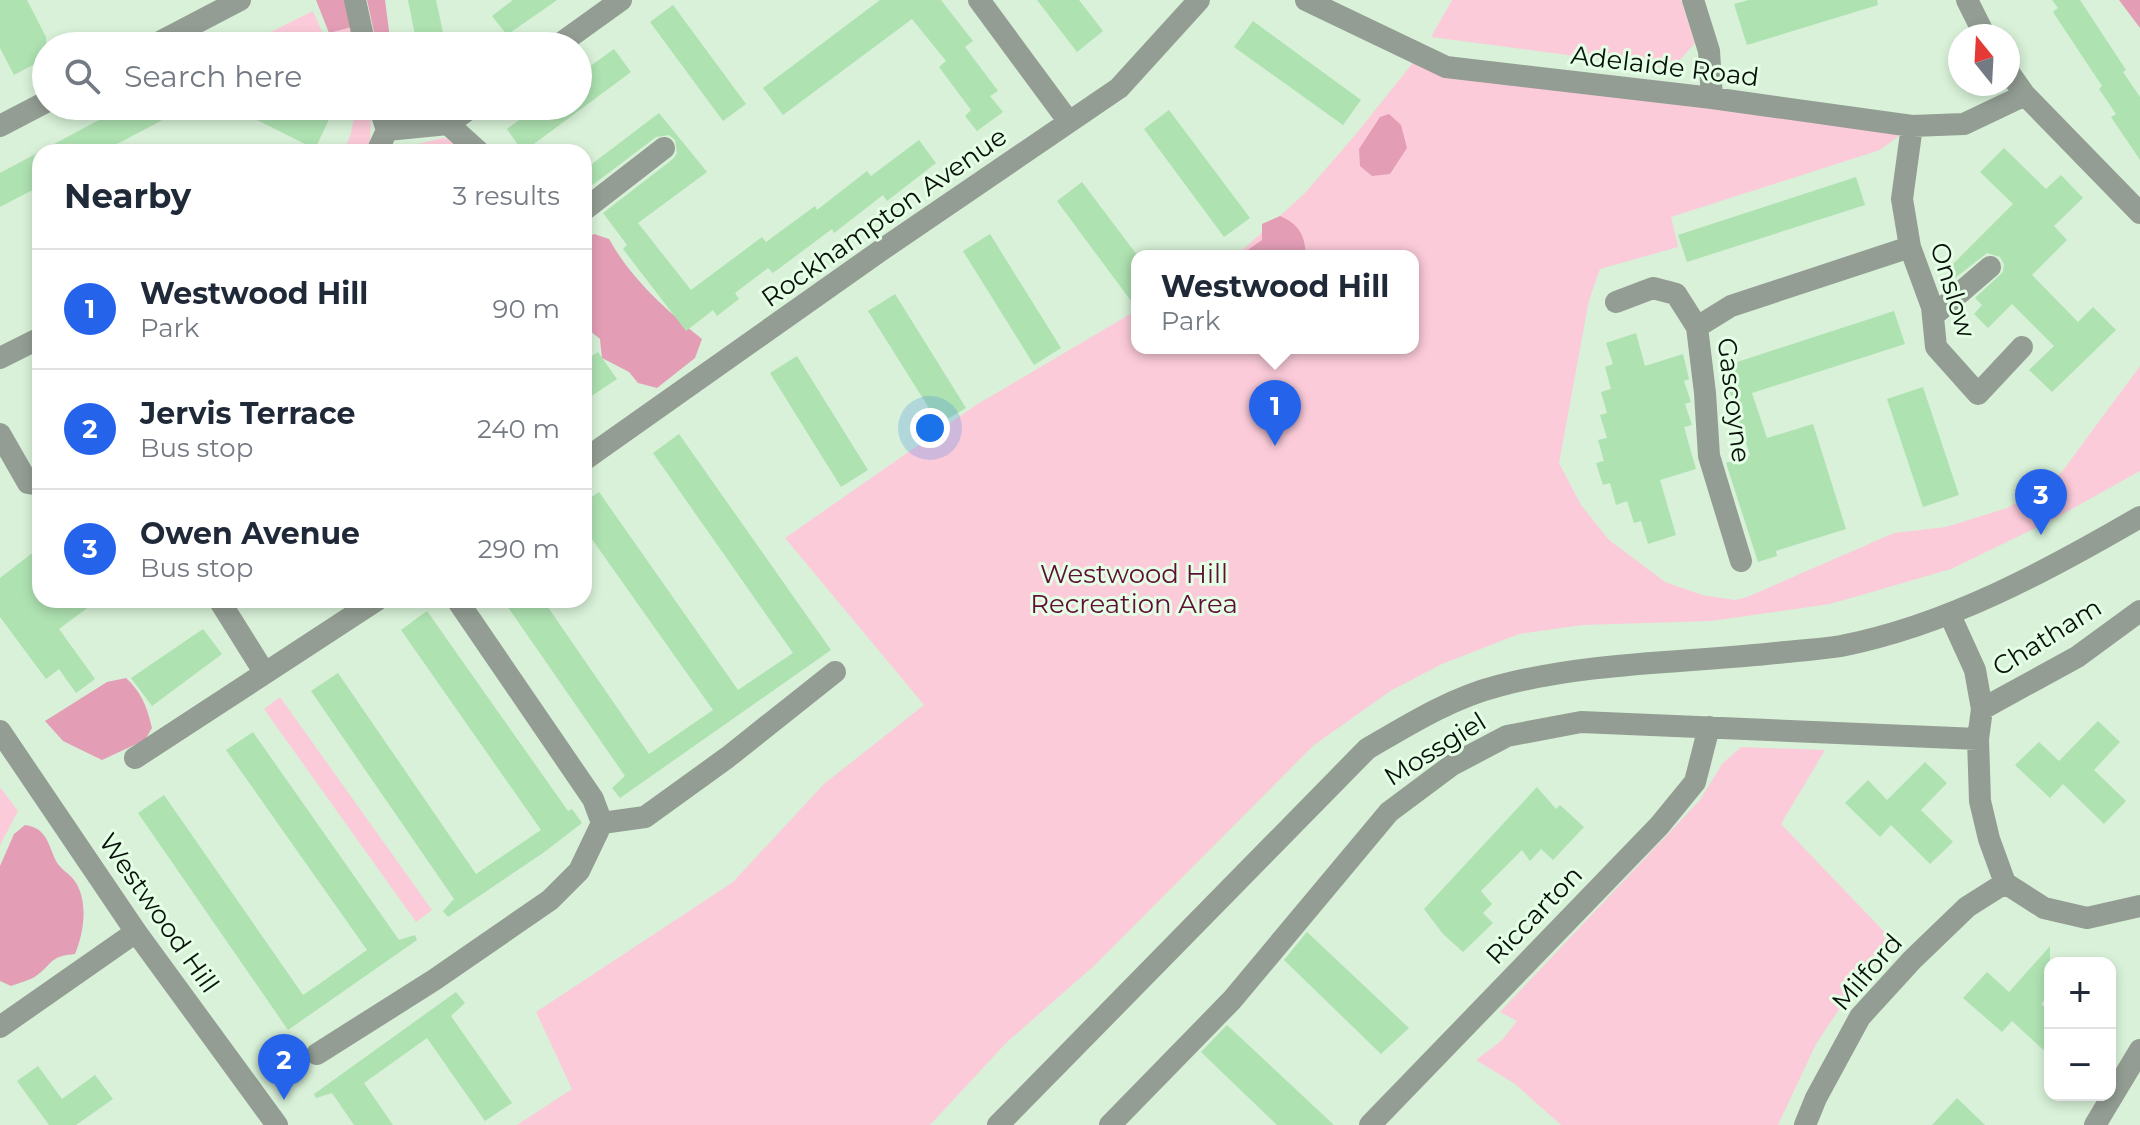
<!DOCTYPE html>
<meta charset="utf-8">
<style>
:root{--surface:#fff;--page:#f2f2f3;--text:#1f2937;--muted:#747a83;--line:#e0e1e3;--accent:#2563eb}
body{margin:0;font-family:Montserrat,sans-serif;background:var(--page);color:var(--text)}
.controls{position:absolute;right:24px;bottom:24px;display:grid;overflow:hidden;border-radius:16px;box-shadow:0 4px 12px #0003}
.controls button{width:72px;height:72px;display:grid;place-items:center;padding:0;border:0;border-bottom:2px solid var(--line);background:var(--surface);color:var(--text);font:40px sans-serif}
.compass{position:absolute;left:1948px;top:24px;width:72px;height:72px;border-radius:50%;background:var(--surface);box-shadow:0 4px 12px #0003;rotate:342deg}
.you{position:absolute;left:930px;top:428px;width:28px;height:28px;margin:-20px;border:6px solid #fff;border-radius:50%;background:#1a73e8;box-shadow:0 0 0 12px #1a73e833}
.badge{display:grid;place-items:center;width:52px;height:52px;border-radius:50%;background:var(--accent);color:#fff;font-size:26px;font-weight:700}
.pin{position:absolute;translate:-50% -66px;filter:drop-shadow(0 2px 4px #0008)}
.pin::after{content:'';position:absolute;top:42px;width:28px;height:24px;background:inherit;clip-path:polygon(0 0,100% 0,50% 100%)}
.popup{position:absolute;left:1131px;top:250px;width:288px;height:104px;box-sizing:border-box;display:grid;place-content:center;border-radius:16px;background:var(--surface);filter:drop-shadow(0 2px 6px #0005);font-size:26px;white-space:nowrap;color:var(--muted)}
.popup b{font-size:30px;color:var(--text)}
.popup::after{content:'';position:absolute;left:50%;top:100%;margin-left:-16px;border:16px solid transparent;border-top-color:var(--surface)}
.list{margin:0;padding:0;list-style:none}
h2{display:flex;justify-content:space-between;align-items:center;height:104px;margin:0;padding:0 32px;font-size:34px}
h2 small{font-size:26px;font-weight:400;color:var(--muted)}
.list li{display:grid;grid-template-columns:52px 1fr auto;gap:24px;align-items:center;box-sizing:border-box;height:120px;padding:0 32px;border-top:2px solid var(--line)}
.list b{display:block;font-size:30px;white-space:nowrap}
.list p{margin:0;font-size:26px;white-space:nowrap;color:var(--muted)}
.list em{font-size:26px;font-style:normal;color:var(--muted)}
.icon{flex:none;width:44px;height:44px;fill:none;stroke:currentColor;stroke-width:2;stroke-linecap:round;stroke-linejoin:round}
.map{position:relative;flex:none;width:2140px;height:1125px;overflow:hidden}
.search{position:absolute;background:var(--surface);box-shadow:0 4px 12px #0003;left:32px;top:32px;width:560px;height:88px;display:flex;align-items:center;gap:20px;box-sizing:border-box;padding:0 28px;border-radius:44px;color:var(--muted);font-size:30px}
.panel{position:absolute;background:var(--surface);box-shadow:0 4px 12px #0003;left:32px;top:144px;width:560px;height:464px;border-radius:24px}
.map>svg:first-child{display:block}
</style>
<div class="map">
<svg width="2140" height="1125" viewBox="0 0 2140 1125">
<rect width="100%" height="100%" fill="#d8f1d8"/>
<path fill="#fccbda" d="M1452 0H1681L1695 43 1672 69 1431 37Z
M313 11 328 46H259L257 39Z
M352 27 356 46H335L329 33Z
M1419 55 1912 126 1880 150 1671 217 1678 247 1600 269 1589 300 1559 463 1581 505 1609 540 1665 582 1702 595 1735 600 1747 597 1894 533 1946 527 2007 508 2033 494 2061 473 2140 366V471L2052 520 1951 569 1830 604 1711 621 1582 625 1519 634 1442 664 1392 690 1314 745 1095 965 1007 1042 930 1125H517L572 1089 536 1012 733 882 824 784 924 705 785 538 976 405 1137 310V348H1413V256H1236L1304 194 1356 134Z
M356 106 371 111 370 146 367 152H344L351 133Z
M442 138 464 141 476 152H405L414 145Z
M280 697 432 910 416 922 264 709Z
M1741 747 1825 750 1781 824 1895 943 1852 990 1816 1044 1778 1125H1561L1515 1084 1476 1060 1502 1040 1517 1021 1500 1012 1700 800 1722 764Z
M0 787 18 811 0 845Z"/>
<path fill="#e39eb6" d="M316 0H346L352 27 329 33Z
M367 0H385L391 46H377Z
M2119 0H2140V28Z
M1389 114 1401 125 1407 148 1390 174 1372 176 1360 166 1359 149 1380 117Z
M1280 216C1299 224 1305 235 1306 256H1245L1249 249 1262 240V224Z
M594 234 609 239C631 279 667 311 702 339L695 358 657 388 638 383 629 372 602 358 600 339 584 326V239Z
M126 678C142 693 147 707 152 728L145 740 102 760 63 741 45 721 107 682Z
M25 825C47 828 48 844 56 861 60 869 69 873 74 880 89 900 84 933 75 954 49 956 53 964 36 976 29 981 18 983 11 986L0 981V866L14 834Z"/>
<path fill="#aee2b1" d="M0 0H27L46 37V58L14 75 0 48Z
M408 0H436L446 46H417Z
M513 0H557L507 35 492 16Z
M880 0H941L973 41 965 47 998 91 990 96 1003 112 977 131 965 116 971 110 939 67 946 61 912 19 783 115 763 88Z
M1037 0H1079L1103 31 1077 52Z
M1749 0H1877L1878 5 1747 45 1734 4Z
M2052 0H2080L2126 70 2123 72 2140 97V160L2111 117 2116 114 2099 89 2102 86 2053 12 2058 8Z
M673 5 746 104 723 121 650 22Z
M1253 21 1361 100 1343 125 1234 47Z
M614 49 631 72 523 152 507 129 538 106H578V75Z
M125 106H189L102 152H40V186L0 207V173Z
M229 106H322L333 111 315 149Z
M1169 110 1250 218 1224 237 1144 129Z
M659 113 707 172 638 223 691 290 762 237 766 242 815 206 817 210 867 171 871 176 919 140 936 163 887 201 883 195 834 233 832 229 773 273 768 268 735 293 739 299 717 316 713 310 686 331 623 249 627 245 603 213 673 159 677 153 675 140 669 135 656 137 586 190 584 187V170Z
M2004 148 2046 189 2061 175 2083 198 2054 226 2067 240 2032 275 2078 322 2093 307 2116 330 2052 392 2029 370 2054 346 2012 304 1988 328 1974 314 1982 305 1975 298 2003 272 2004 264 2000 257 1987 253 1955 278 1947 270 2013 204 1980 172Z
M1856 177 1865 205 1687 262 1678 235Z
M1082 182 1137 255V309L1057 201Z
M990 234 1061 348 1034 365 963 251Z
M895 294 966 408 939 424 868 311Z
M1894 311 1905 344 1752 393 1767 438 1813 424 1846 529 1776 551 1777 556 1758 562 1726 463 1750 455 1722 367Z
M1636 333 1645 366 1683 354 1689 379 1684 381 1691 402 1685 404 1692 425 1684 427 1696 469 1660 480 1676 535 1648 544 1641 521 1634 523 1627 501 1616 505 1610 483 1603 485 1596 463 1604 461 1598 440 1607 438 1600 415 1607 413 1601 392 1611 389 1605 367 1613 364 1606 343Z
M598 352 617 379 584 401V361Z
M797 356 868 470 841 487 770 373Z
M1923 387 1959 495 1923 507 1887 399Z
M679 434 831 650 620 798 612 788 625 776 503 600H543L649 754 713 710 584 528V502L599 492 738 690 793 653 653 453Z
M40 547V600H98L59 629 95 679 76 693 59 669 46 679 0 617V578Z
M427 611 568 811 572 809 582 823 543 853 448 917 443 911 454 899 311 691 338 673 476 874 541 830 401 630Z
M203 629 222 654 152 706 131 678Z
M2098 721 2120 742 2094 770 2126 801 2104 824 2063 784 2050 798 2015 765 2039 742 2059 761Z
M253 732 399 940 415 935 417 940 288 1030 138 813 164 795 303 995 322 982 367 950 226 750Z
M1925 762 1947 783 1921 810 1953 842 1930 864 1891 825 1880 837 1845 803 1868 780 1887 800Z
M1537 787 1556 809 1560 805 1584 827 1553 860 1541 849 1530 861 1522 850 1481 891 1492 904 1483 913 1493 923 1463 952 1443 934 1424 909Z
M1307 932 1409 1028 1381 1054 1284 960Z
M2050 946V994L2041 1004 2050 1011V1056L2012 1021 2002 1032 1963 998 1987 972 2009 992Z
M456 992 465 1003 451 1016 512 1103 485 1121 427 1038 364 1083 393 1125H354L332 1093 316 1098 314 1094Z
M1227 1025 1334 1125H1277L1201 1052Z
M38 1066 62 1099 95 1075 113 1099 76 1125H49L17 1081Z
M1957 1098 1985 1125H1932Z"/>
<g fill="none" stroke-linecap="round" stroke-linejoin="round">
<path stroke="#939d93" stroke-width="22" d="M355 0 365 46
M979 0 1069 122
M1306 0 1446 67 1712 98 1912 126 1964 124 2025 95
M1693 0 1709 51 1712 98
M1967 0 1985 36
M152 46 240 0
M557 46 621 0
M2008 71 2025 95 2140 213
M448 124 473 106
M0 126 46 102
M1912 126 1902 199 1910 247 1932 307 1936 347 1978 394 2022 347
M387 130 448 124 479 152
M377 152 387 130 379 106
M584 210 664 148
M1616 302 1653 288 1676 294 1697 327
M1933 316 1990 267
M0 358 40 338
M0 434 28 483 40 485
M584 460 880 251 1119 88 1199 0
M1741 561 1709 456 1705 393 1697 327 1731 306 1910 247
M219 600 264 672
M1950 615 1975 670 1982 709 1978 739 1980 801 1989 839 2005 883 2044 908 2087 918 2140 906
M1982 709 2077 657 2140 611
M135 758 377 600
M602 823 645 817 728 757 835 672
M0 1027 136 932
M317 1054 434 980 550 900 579 871 602 823 593 799 457 600
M1110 1125 1232 1000 1389 812 1452 765 1507 736 1581 722 1978 739
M1370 1125 1659 826 1695 782 1709 727
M1805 1125 1816 1098 1860 1017 1912 960 1967 907 2005 883
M2095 1125 2140 1050"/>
<path stroke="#939d93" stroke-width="22" d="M0 731 136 932 277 1125
M998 1125 1367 749C1408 725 1451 698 1498 686 1592 661 1690 663 1786 652 1804 650 1823 649 1841 646 1948 625 2047 571 2140 517"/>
</g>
<g text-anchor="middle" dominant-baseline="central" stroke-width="6" stroke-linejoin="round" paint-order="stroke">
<g font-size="26" fill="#09120a" stroke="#e5fee6">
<text transform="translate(1665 66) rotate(7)">Adelaide Road</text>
<text transform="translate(884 217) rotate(-35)">Rockhampton Avenue</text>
<text transform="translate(1953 290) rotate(73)">Onslow</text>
<text transform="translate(1734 400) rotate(83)">Gascoyne</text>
<text transform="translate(2047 637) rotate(-32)">Chatham</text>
<text transform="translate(1435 749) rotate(-32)">Mossgiel</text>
<text transform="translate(159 913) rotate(55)">Westwood Hill</text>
<text transform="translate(1534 915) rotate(-46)">Riccarton</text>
<text transform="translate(1867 972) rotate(-49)">Milford</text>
</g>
<g font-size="26" fill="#5f0f35" stroke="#e5fee6">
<text x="1134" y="574">Westwood Hill<tspan x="1134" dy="30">Recreation Area</tspan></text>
</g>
</g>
</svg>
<div class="controls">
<button>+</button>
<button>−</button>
</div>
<svg class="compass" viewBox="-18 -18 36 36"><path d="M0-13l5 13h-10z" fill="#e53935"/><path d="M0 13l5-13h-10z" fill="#747a83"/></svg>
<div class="you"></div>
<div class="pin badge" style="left:1275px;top:446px">1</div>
<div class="popup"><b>Westwood Hill</b>Park</div>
<div class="pin badge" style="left:284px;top:1100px">2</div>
<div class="pin badge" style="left:2041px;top:535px">3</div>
<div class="search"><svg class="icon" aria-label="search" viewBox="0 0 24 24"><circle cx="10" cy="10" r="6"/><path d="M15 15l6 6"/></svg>Search here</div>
<section class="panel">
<h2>Nearby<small>3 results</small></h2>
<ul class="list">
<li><span class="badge">1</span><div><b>Westwood Hill</b><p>Park</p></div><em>90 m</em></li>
<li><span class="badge">2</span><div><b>Jervis Terrace</b><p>Bus stop</p></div><em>240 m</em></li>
<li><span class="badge">3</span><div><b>Owen Avenue</b><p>Bus stop</p></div><em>290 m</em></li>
</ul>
</section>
</div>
